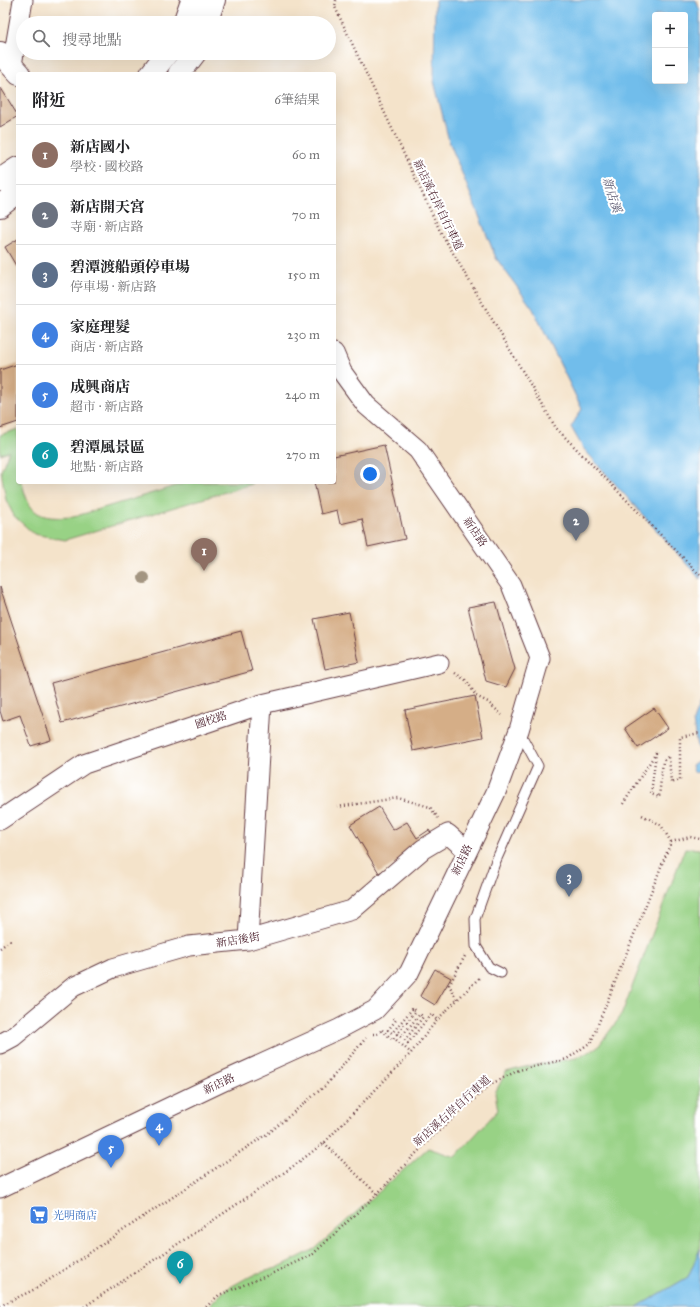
<!DOCTYPE html>
<html lang="zh-TW">
<meta charset="utf-8">
<style>
:root{--surface:#fff;--page:#f6f6f6;--text:#202124;--muted:#757577;--line:#e0e0e0;--accent:#0f766e}
body{margin:0;font-family:"IM FELL Great Primer","Noto Serif TC",serif;background:var(--page);color:var(--text)}
.controls{position:absolute;right:12px;top:12px;display:grid;overflow:hidden;border-radius:4px;box-shadow:0 4px 16px #0002}
.controls button{width:36px;height:36px;display:grid;place-items:center;padding:0;border:0;border-bottom:1px solid var(--line);background:var(--surface);color:var(--text);font:20px sans-serif}
.you{position:absolute;left:370px;top:474px;width:14px;height:14px;margin:-10px;border:3px solid #fff;border-radius:50%;background:#1a73e8;box-shadow:0 0 0 6px #1a73e833}
.badge{display:grid;place-items:center;width:26px;height:26px;border-radius:50%;background:var(--accent);color:#fff;font-size:13px;font-weight:700}
.pin{position:absolute;translate:-50% -33px;filter:drop-shadow(0 1px 2px #0008)}
.pin::after{content:'';position:absolute;top:21px;width:14px;height:12px;background:inherit;clip-path:polygon(0 0,100% 0,50% 100%)}
.list{margin:0;padding:0;list-style:none}
h2{display:flex;justify-content:space-between;align-items:center;height:52px;margin:0;padding:0 16px;font-size:17px}
h2 small{font-size:13px;font-weight:400;color:var(--muted)}
.list li{display:grid;grid-template-columns:26px 1fr auto;gap:12px;align-items:center;box-sizing:border-box;height:60px;padding:0 16px;border-top:1px solid var(--line)}
.list b{display:block;font-size:15px;white-space:nowrap}
.list p{margin:0;font-size:13px;white-space:nowrap;color:var(--muted)}
.list em{font-size:13px;font-style:normal;color:var(--muted)}
.icon{flex:none;width:22px;height:22px;fill:none;stroke:currentColor;stroke-width:2;stroke-linecap:round;stroke-linejoin:round}
.map{position:relative;flex:none;width:700px;height:1307px;overflow:hidden}
.search{position:absolute;background:var(--surface);box-shadow:0 4px 16px #0002;left:16px;top:16px;width:320px;height:44px;display:flex;align-items:center;gap:10px;box-sizing:border-box;padding:0 14px;border-radius:22px;color:var(--muted);font-size:15px}
.panel{position:absolute;background:var(--surface);box-shadow:0 4px 16px #0002;left:16px;top:72px;width:320px;height:412px;border-radius:4px}
.map>svg:first-child{display:block}
</style>
<div class="map">
<svg width="700" height="1307" viewBox="0 0 700 1307">
<rect width="100%" height="100%" fill="#fff"/>
<filter id="ink" filterUnits="userSpaceOnUse"><feTurbulence type="fractalNoise" baseFrequency=".025" numOctaves="2"/><feDisplacementMap in="SourceGraphic" scale="8" xChannelSelector="R" yChannelSelector="G"/><feConvolveMatrix kernelMatrix="1 2 1 2 8 2 1 2 1" color-interpolation-filters="sRGB"/></filter>
<filter id="wash" filterUnits="userSpaceOnUse"><feTurbulence type="fractalNoise" baseFrequency=".012" numOctaves="4" result="noise"/><feDisplacementMap in="SourceGraphic" scale="16" xChannelSelector="R" yChannelSelector="G"/><feGaussianBlur stdDeviation="0.9" result="paint"/><feColorMatrix in="noise" values="0 0 0 0 0 0 0 0 0 0 0 0 0 0 0 0 0 1.4 0 .05"/><feComposite in="paint" operator="in"/></filter>
<g filter="url(#wash)">
<rect width="100%" height="100%" fill="#f4e3ca"/>
<path fill="#98d285" stroke="#717858" d="M18 429V482H22C29 516 40 519 73 517L189 482H254L252 484 65 540 34 534 14 516 6 500 1 471 9 451 0 454V435Z
M685 848 700 849V1249L688 1277 637 1307H208L225 1290 252 1275 277 1268 315 1249 428 1148 455 1157 498 1110 495 1093 506 1072 525 1067 576 1058 597 1048 621 1016Z"/>
<path fill="#71bdeb" stroke="#5e6e8b" fill-rule="evenodd" d="M435 0H696L700 11V579L583 448 571 427 582 409 533 309 496 258 449 141 434 81ZM655 15H685V81H655Z
M700 702V752L697 748 693 721Z
M700 759V771L694 772 692 765Z
M700 1249V1307H637L688 1277Z"/>
<g id="blocks">
<path fill="#d5ae87" d="M1 88 18 116 0 127V89Z
M18 239V269L5 247Z
M18 364V422L0 428V370Z
M384 445 405 539 368 547 362 519 340 524 337 510 321 514 314 482H334V456Z
M0 587 51 740 31 746 20 715 3 721 0 711Z
M496 602 515 669 506 687 486 681 468 607Z
M349 612 359 662 325 669 314 619Z
M241 631 252 671 62 723 51 683Z
M475 696 483 737 413 751 405 710Z
M654 708 668 728 638 748 625 728Z
M379 807 393 830 407 822 417 838 429 830 436 841 379 873 350 825Z
M435 969 451 978 435 1005 420 996Z"/>
</g>
</g>
<g filter="url(#ink)">
<use href="#blocks" fill-opacity="0" stroke="#643c43" stroke-width="1"/>
<g fill="none" stroke-linecap="round" stroke-linejoin="round">
<defs>
<path id="lane" d="M501 973 489 967 476 946 475 919 495 863 538 766 519 731"/>
<path id="street" d="M12 65 23 0
M0 820 84 764 262 704 439 663
M248 940 262 704
M0 1044 13 1037 73 987 113 968 189 946 248 940 352 910 423 849 448 834 466 850
M0 1188 222 1082 339 1029 375 1010 409 973 496 792 519 730 540 658 511 585 418 450 366 405 342 372 334 353"/>
<path id="secondary" d="M0 53 19 74"/>
<path id="primary" d="M184 23 192 0
M206 23 214 0
M151 74 167 53
M179 74 195 53
M0 180 18 168
M0 206 18 192"/>
</defs>
<use href="#lane" stroke="#643c43" stroke-width="11"/>
<use href="#street" stroke="#643c43" stroke-width="21"/>
<use href="#secondary" stroke="#643c43" stroke-width="24"/>
<use href="#primary" stroke="#643c43" stroke-width="24"/>
<path stroke="#643c43" stroke-width="2.5" stroke-dasharray="1 3" stroke-linecap="butt" d="M336 0 335 7 440 231 556 428 700 575
M455 673 467 681 476 696 488 702 502 715
M623 804 656 753 651 794 659 797 663 761 669 756 671 783 680 780V737L700 733
M337 807 398 798 430 807 438 818
M671 842 690 837 700 839
M0 948 11 940
M457 999 449 985 465 956
M393 1018 396 1020 388 1030 392 1033 413 1008 416 1011 397 1034 401 1037 420 1014 423 1017 405 1040 408 1043 431 1014 437 1020
M382 1030 393 1040 394 1038 411 1053
M373 1034H377L382 1030
M324 1143 377 1194
M0 1306 37 1288 270 1132 325 1086 366 1038
M84 1307 288 1170 324 1143 411 1053 437 1020 479 978
M206 1307 219 1295 271 1274 313 1254 377 1194 430 1139 491 1084 519 1070 567 1059 591 1042 671 842 661 825 640 814"/>
<use href="#lane" stroke="#fff" stroke-width="9"/>
<use href="#street" stroke="#fff" stroke-width="19"/>
<use href="#secondary" stroke="#fff" stroke-width="22"/>
<use href="#primary" stroke="#fff" stroke-width="22"/>
</g>
<circle fill="#a39581" cx="144" cy="578" r="6"/>
</g>
<defs>
<symbol id="supermarket-square" viewBox="-11 -11 22 22"><rect x="-9" y="-9" width="18" height="18" rx="4" fill="#3f7fe0" stroke="#fff"/><path d="M-6-5.5h2.5l.6 2H6L4.5 2H-2.5L-4.4-4H-6ZM-1.5 3.2a1.3 1.3 0 1 0 .1 0ZM3 3.2a1.3 1.3 0 1 0 .1 0Z" fill="#fff"/></symbol>
</defs>
<g fill-rule="evenodd">
<use href="#supermarket-square" x="28" y="1204" width="22" height="22"/>
</g>
<g text-anchor="middle" dominant-baseline="central" stroke-width="4" stroke-linejoin="round" paint-order="stroke">
<g font-size="11" fill="#4a1f2b" stroke="#fff">
<text transform="translate(438 205) rotate(64)">新店溪右岸自行車道</text>
<text transform="translate(475 532) rotate(55)">新店路</text>
<text transform="translate(211 720) rotate(-18)">國校路</text>
<text transform="translate(462 860) rotate(-64)">新店路</text>
<text transform="translate(238 940) rotate(-9)">新店後街</text>
<text transform="translate(219 1084) rotate(-25)">新店路</text>
<text transform="translate(452 1111) rotate(-42)">新店溪右岸自行車道</text>
</g>
<g font-size="11" fill="#366cbe" stroke="#fff" text-anchor="start">
<text x="53" y="1215">光明商店</text>
</g>
<g font-size="12" font-style="italic" fill="#58566e" stroke="#fff">
<text transform="translate(612 195) rotate(72)">新店溪</text>
</g>
</g>
</svg>
<div class="controls">
<button>+</button>
<button>−</button>
</div>
<div class="you"></div>
<div class="pin badge" style="left:204px;top:571px;background:#8d6e63">1</div>
<div class="pin badge" style="left:576px;top:541px;background:#6b7280">2</div>
<div class="pin badge" style="left:569px;top:897px;background:#5c6f8a">3</div>
<div class="pin badge" style="left:159px;top:1146px;background:#3f7fe0">4</div>
<div class="pin badge" style="left:111px;top:1168px;background:#3f7fe0">5</div>
<div class="pin badge" style="left:180px;top:1284px;background:#0f9aa8">6</div>
<div class="search"><svg class="icon" aria-label="search" viewBox="0 0 24 24"><circle cx="10" cy="10" r="6"/><path d="M15 15l6 6"/></svg>搜尋地點</div>
<section class="panel">
<h2>附近<small>6筆結果</small></h2>
<ul class="list">
<li><span class="badge" style="background:#8d6e63">1</span><div><b>新店國小</b><p>學校 · 國校路</p></div><em>60 m</em></li>
<li><span class="badge" style="background:#6b7280">2</span><div><b>新店開天宮</b><p>寺廟 · 新店路</p></div><em>70 m</em></li>
<li><span class="badge" style="background:#5c6f8a">3</span><div><b>碧潭渡船頭停車場</b><p>停車場 · 新店路</p></div><em>150 m</em></li>
<li><span class="badge" style="background:#3f7fe0">4</span><div><b>家庭理髮</b><p>商店 · 新店路</p></div><em>230 m</em></li>
<li><span class="badge" style="background:#3f7fe0">5</span><div><b>成興商店</b><p>超市 · 新店路</p></div><em>240 m</em></li>
<li><span class="badge" style="background:#0f9aa8">6</span><div><b>碧潭風景區</b><p>地點 · 新店路</p></div><em>270 m</em></li>
</ul>
</section>
</div>
